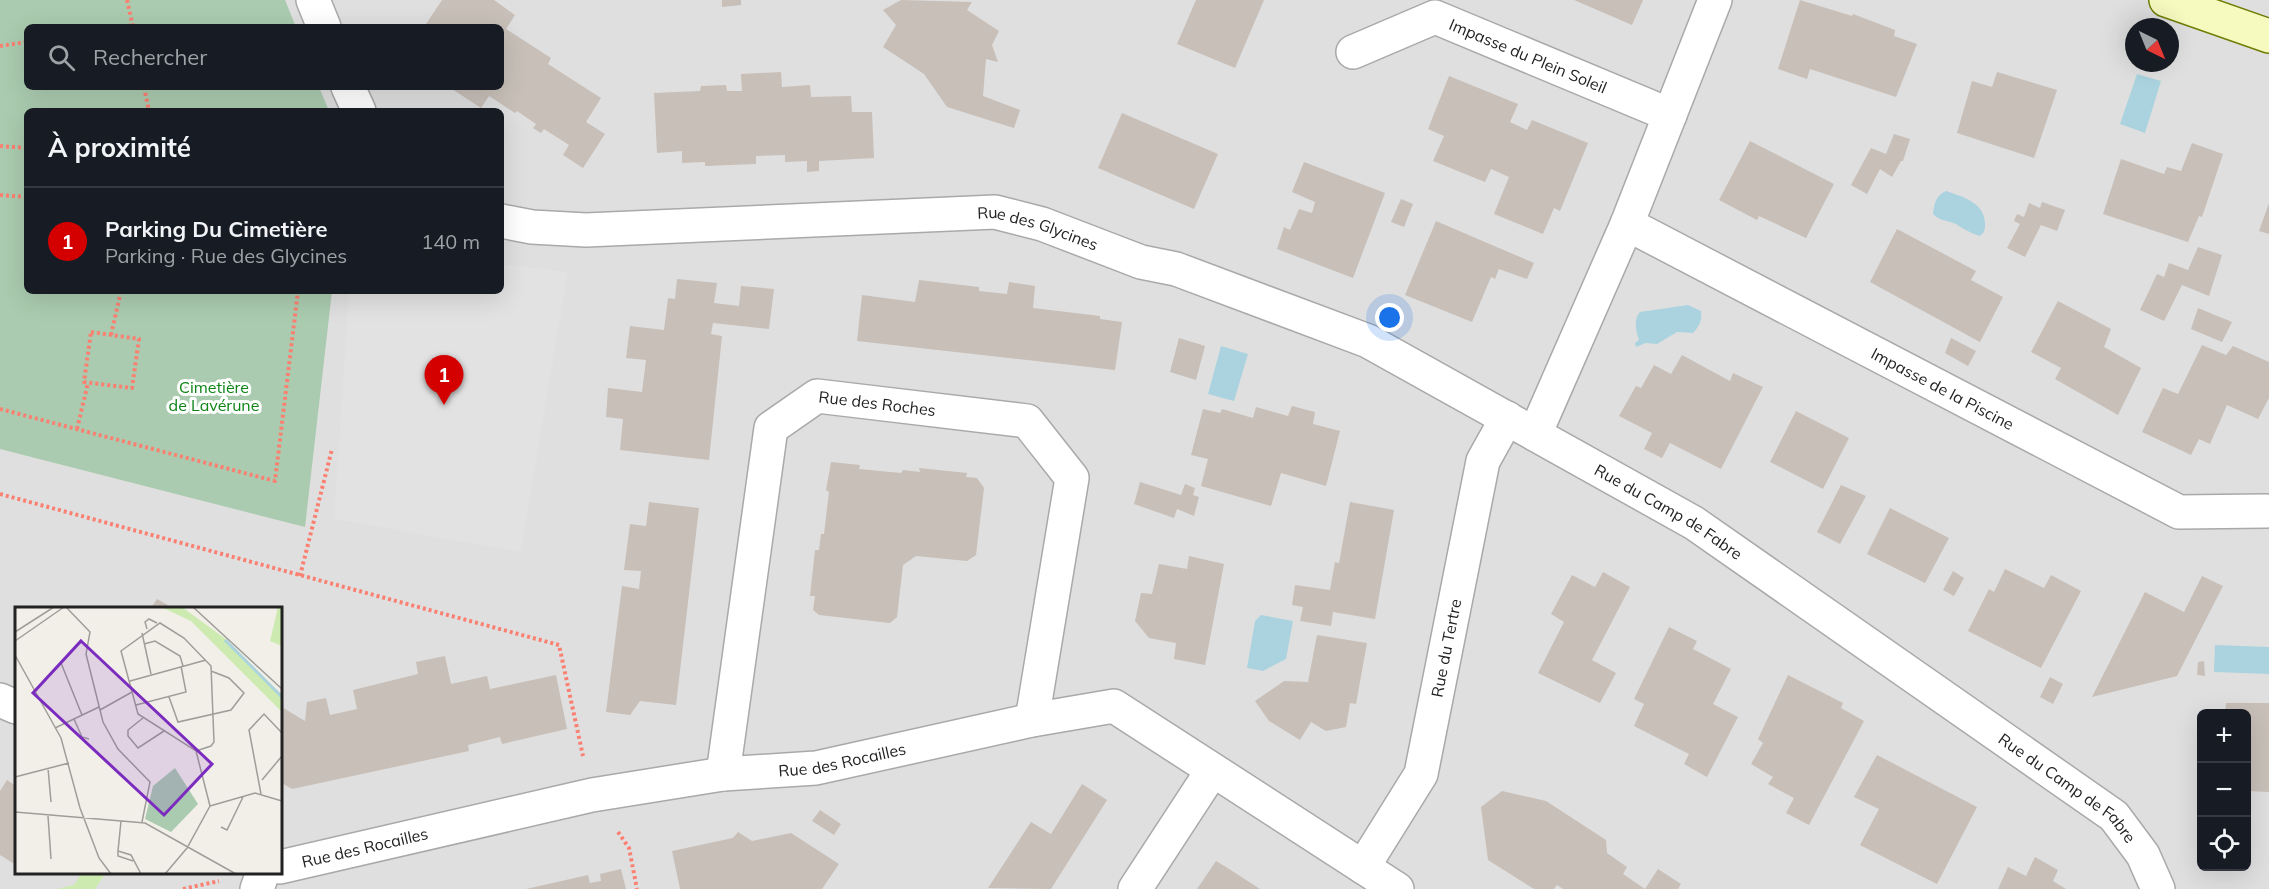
<!DOCTYPE html>
<html lang="fr">
<meta charset="utf-8">
<style>
:root{--surface:#171b24;--page:#20242c;--text:#f1f3f6;--muted:#9ea1a6;--line:#363941;--accent:#d40000}
body{margin:0;font-family:Mulish,sans-serif;background:var(--page);color:var(--text)}
.controls{position:absolute;right:18px;bottom:18px;display:grid;overflow:hidden;border-radius:9px;box-shadow:0 6px 24px #0002}
.controls button{width:54px;height:54px;display:grid;place-items:center;padding:0;border:0;border-bottom:2px solid var(--line);background:var(--surface);color:var(--text);font:30px sans-serif}
.compass{position:absolute;left:2125px;top:18px;width:54px;height:54px;border-radius:50%;background:var(--surface);box-shadow:0 6px 24px #0002;rotate:137deg}
.you{position:absolute;left:1390px;top:318px;width:21px;height:21px;margin:-15px;border:4px solid #fff;border-radius:50%;background:#1a73e8;box-shadow:0 0 0 9px #1a73e833}
.badge{display:grid;place-items:center;width:39px;height:39px;border-radius:50%;background:var(--accent);color:#fff;font-size:20px;font-weight:700}
.pin{position:absolute;translate:-50% -50px;filter:drop-shadow(0 2px 3px #0008)}
.pin::after{content:'';position:absolute;top:32px;width:21px;height:18px;background:inherit;clip-path:polygon(0 0,100% 0,50% 100%)}
.list{margin:0;padding:0;list-style:none}
h2{display:flex;justify-content:space-between;align-items:center;height:78px;margin:0;padding:0 24px;font-size:26px}
h2 small{font-size:20px;font-weight:400;color:var(--muted)}
.list li{display:grid;grid-template-columns:39px 1fr auto;gap:18px;align-items:center;box-sizing:border-box;height:108px;padding:0 24px;border-top:2px solid var(--line)}
.list b{display:block;font-size:22px;white-space:nowrap}
.list p{margin:0;font-size:20px;white-space:nowrap;color:var(--muted)}
.list em{font-size:20px;font-style:normal;color:var(--muted)}
.icon{flex:none;width:33px;height:33px;fill:none;stroke:currentColor;stroke-width:2;stroke-linecap:round;stroke-linejoin:round}
.map{position:relative;flex:none;width:2269px;height:889px;overflow:hidden}
.search{position:absolute;background:var(--surface);box-shadow:0 6px 24px #0002;left:24px;top:24px;width:480px;height:66px;display:flex;align-items:center;gap:15px;box-sizing:border-box;padding:0 21px;border-radius:9px;color:var(--muted);font-size:22px}
.panel{position:absolute;background:var(--surface);box-shadow:0 6px 24px #0002;left:24px;top:108px;width:480px;height:186px;border-radius:9px}
.map>svg:first-child{display:block}
</style>
<div class="map">
<svg width="2269" height="889" viewBox="0 0 2269 889">
<rect width="100%" height="100%" fill="#f2efe9"/>
<path fill="#e0dfdf" fill-rule="evenodd" d="M0 0H2269V889H0ZM27 27H501V87H27ZM2134 27H2170V63H2134ZM27 111H501V291H27ZM16 608H280V872H16ZM2202 714H2246V866H2202Z"/>
<path fill="#cdebb0" d="M82 873H106L95 889H57L74 885Z"/>
<path fill="#aacbaf" d="M0 0H285L296 27H27V87H319L329 111H27V291H332L305 527 0 449Z"/>
<path fill="#e2e2e2" d="M501 264 568 272 521 552 334 519 349 291H501Z"/>
<path fill="#aad3df" d="M2137 74 2161 81 2145 133 2120 124Z
M1946 191C1963 197 1984 202 1985 223 1985 229 1985 232 1980 236 1971 233 1967 231 1959 226 1951 220 1940 222 1933 214 1934 204 1936 195 1946 191Z
M1688 305 1701 311C1702 320 1700 326 1693 333L1677 332 1657 344 1646 343 1636 347 1635 343 1639 340C1636 330 1633 320 1640 312Z
M1221 346 1248 354 1234 401 1208 394Z
M1261 615 1293 621 1286 659 1263 671 1247 668 1255 621Z
M2215 645 2269 647V674L2214 672Z"/>
<path fill="#c7bfb8" d="M442 0H494L515 15 506 29 551 58 548 64 601 98 586 122 605 134 583 168 563 155 569 145 544 129 541 133 533 128 536 124 517 111 515 113 489 96 481 108 449 87H501V27H424Z
M722 0H741V5L722 7Z
M901 0 972 2 967 10 999 31 992 45 998 62 986 59 983 96 1020 110 1014 128 947 107 924 74 883 47 896 25 883 10Z
M1196 0H1264L1235 68 1177 44Z
M1574 0H1643L1632 25Z
M1800 0 1852 16 1853 14 1895 30 1894 36 1917 44 1896 97 1810 69 1807 79 1778 69Z
M781 72 782 87 810 85 811 97 851 96 852 112H872L874 158 819 161V171L807 172V161L785 162V155L756 156V164L705 166V162L682 163V151L657 153 654 93 700 91 701 86 726 85 727 91H742L741 74Z
M1997 72 2057 90 2034 158 1957 133 1972 81 1992 87Z
M1449 76 1518 104 1510 122 1527 130 1532 120 1588 143 1560 211 1554 208 1543 234 1494 214 1509 177 1491 169 1485 182 1433 161 1444 136 1428 129Z
M1122 113 1218 154 1194 209 1098 168Z
M1894 134 1910 139 1903 161H1901L1892 177 1880 169 1867 194 1851 185 1871 148 1886 154Z
M1750 141 1834 184 1806 238 1759 216 1757 220 1719 200Z
M2192 143 2223 154 2202 217 2199 216 2188 242 2103 214 2121 159 2164 174 2167 167 2181 171Z
M1304 162 1385 193 1353 278 1277 249 1284 227 1290 230 1299 209 1312 213 1315 202 1292 192Z
M1401 199 1413 204 1404 227 1391 222Z
M2042 202 2065 210 2057 231 2041 225 2025 257 2007 248 2020 224 2014 221 2017 214 2024 217 2029 203 2040 208Z
M2269 203V234L2259 231Z
M1436 221 1534 263 1527 279 1499 269 1495 279 1491 277 1472 322 1405 295Z
M1897 229 1976 271 1971 280 2003 297 1980 342 1870 282Z
M2198 247 2222 255 2209 296 2182 285 2164 321 2140 310 2157 274 2164 277 2169 263 2188 270Z
M677 279 717 283 714 303 739 306 741 286 774 289 769 329 713 323 711 334 722 336 709 460 620 450 623 419 606 417 608 388 642 392 646 360 626 358 630 326 664 330 668 298 675 299Z
M919 280 979 287V291L1007 294 1009 282 1035 286 1033 308 1100 316V319L1122 322 1115 370 857 341 862 295 915 302Z
M2058 301 2111 329 2104 347 2141 368 2118 415 2055 379 2061 368 2031 352Z
M2198 308 2232 322 2222 342 2191 329Z
M1179 338 1205 346 1196 380 1170 372Z
M1951 338 1976 351 1968 366 1945 353Z
M2202 345 2226 355 2233 346 2269 362V398L2258 419 2227 405 2210 444 2199 439 2191 455 2142 432 2163 388 2178 394Z
M1682 355 1730 381 1733 373 1763 387 1721 469 1670 443 1662 458 1644 449 1652 433 1619 416 1636 386 1641 388 1654 365 1671 374Z
M1292 406 1315 412 1313 424 1340 431 1326 486 1281 473 1271 506 1201 486 1208 459 1191 455 1203 409 1220 413 1222 409 1253 418 1256 407 1288 416Z
M1796 411 1849 438 1823 489 1770 462Z
M831 462 860 465 859 469 901 473 903 470 920 472 919 468 967 473 966 477 977 478 984 488 976 555 967 561 916 556 903 565 897 617 890 623 819 615 813 610 815 596H810L815 550H819L821 534H824L829 492 826 490Z
M1140 482 1181 495 1185 484 1195 488 1193 495 1199 497 1194 516 1177 509 1174 518 1134 504Z
M1841 485 1866 496 1840 544 1817 532Z
M649 502 699 508 676 705 640 701 630 715 606 712 622 586 639 589 641 571 624 570 630 524 646 526Z
M1350 502 1394 510 1375 619 1333 612 1331 626 1300 621 1303 607 1292 605 1295 585 1330 590 1335 562 1339 563Z
M1890 508 1949 538 1925 583 1867 554Z
M1189 556 1224 564 1205 665 1174 659 1176 643 1149 638 1135 621 1141 593 1152 594 1159 564 1187 569Z
M2005 569 2044 588 2051 575 2081 591 2041 668 1968 631 1989 589 1994 592Z
M1953 571 1964 578 1954 596 1943 590Z
M1603 572 1630 587 1592 660 1616 673 1600 703 1538 673 1564 622 1551 614 1572 575 1595 587Z
M2202 576 2223 586 2177 676 2092 697 2145 592 2184 612Z
M157 599 173 608H151Z
M1669 627 1697 641 1693 649 1731 669 1713 704 1738 717 1707 777 1684 764 1689 754 1634 726 1644 704 1634 699Z
M1317 635 1367 643 1356 704 1350 703 1346 727 1326 731 1311 722 1300 740 1269 721 1255 701 1284 681 1308 682Z
M445 656 451 684 487 676 490 689 556 675 567 729 502 744 500 737 468 745 469 751 292 789 280 782V706L305 721 307 702 326 698 330 715 357 709 353 690 418 674 416 662Z
M2204 661 2205 676 2197 675 2198 662Z
M1788 675 1843 703 1841 708 1864 721 1809 825 1786 813 1794 798 1768 784 1773 777 1751 764 1763 743 1758 739Z
M2050 677 2063 684 2053 704 2040 697Z
M2226 703H2269V792L2247 791V714H2225Z
M2199 731H2202V790H2198Z
M1877 755 1977 807 1937 884 1860 845 1879 809 1854 797Z
M7 780 16 786V865L0 855V791Z
M1082 784 1107 800 1051 889 988 888 1031 822 1051 834Z
M1502 791 1546 801 1606 840 1607 853 1627 867 1623 874 1645 889 1658 869 1681 884 1678 889H1563L1557 885 1554 889H1534L1488 860 1481 807Z
M820 810 841 824 834 835 812 821Z
M738 832 752 841 791 833 839 864 822 889H680L672 851 733 838Z
M2035 857 2058 870 2053 881 2066 889H1998L2008 867 2026 876Z
M1216 861 1226 867 1260 889H1197Z
M621 869 626 889H526L588 875 590 883 601 881 600 874Z"/>
<g fill="none" stroke-linecap="round" stroke-linejoin="round">
<defs>
<g id="street">
<path d="M313 0 324 27"/>
<path id="s1" d="M1353 52 1435 17 1670 115"/>
<path d="M348 87 359 111"/>
<path id="s2" d="M501 221 532 227 586 230 995 212 1042 224 1141 262 1176 269 1368 341 1694 523 2114 816 2143 855 2158 889"/>
<path id="s3" d="M1627 224 2179 512 2266 511"/>
<path d="M1535 434 1627 224 1715 0"/>
<path d="M0 700 16 707"/>
<path id="s4" d="M723 774 771 428 817 396 1027 421 1072 478 1032 720"/>
<path id="s5" d="M280 867 592 795 723 774 816 768 1032 720 1114 706 1397 889"/>
<path id="s6" d="M1363 867 1421 774 1483 461 1507 418"/>
<path d="M257 889 263 872"/>
<path d="M1135 889 1212 771"/>
</g>
<path id="secondary" d="M2166 0 2269 36"/>
</defs>
<use href="#street" stroke="#a9a9a9" stroke-width="36"/>
<use href="#secondary" stroke="#707d05" stroke-width="36"/>
<path stroke="#fa8072" stroke-width="4" stroke-dasharray="3 3" stroke-linecap="butt" d="M127 0 133 27
M121 27 132 25
M0 46 27 42
M144 87 149 111
M0 146 27 148
M0 195 27 197
M91 332 139 339 132 388 84 382Z
M111 335 121 291
M0 409 275 481 298 291
M77 429 88 383
M0 494 559 645 583 756
M300 576 332 449
M618 832 629 848 637 889
M183 889 219 881"/>
<use href="#street" stroke="#fff" stroke-width="33"/>
<use href="#secondary" stroke="#f7fabf" stroke-width="33"/>
</g>
<g text-anchor="middle" dominant-baseline="central" stroke-width="6" stroke-linejoin="round" paint-order="stroke">
<g font-size="16" fill="#222" stroke="#fff">
<text stroke="none"><textPath href="#s1" startOffset="190">Impasse du Plein Soleil</textPath></text>
<text stroke="none"><textPath href="#s2" startOffset="540">Rue des Glycines</textPath></text>
<text stroke="none"><textPath href="#s3" startOffset="356">Impasse de la Piscine</textPath></text>
<text stroke="none"><textPath href="#s4" startOffset="466">Rue des Roches</textPath></text>
<text stroke="none"><textPath href="#s2" startOffset="1236">Rue du Camp de Fabre</textPath></text>
<text stroke="none"><textPath href="#s6" startOffset="238">Rue du Tertre</textPath></text>
<text stroke="none"><textPath href="#s5" startOffset="573">Rue des Rocailles</textPath></text>
<text stroke="none"><textPath href="#s2" startOffset="1722">Rue du Camp de Fabre</textPath></text>
<text stroke="none"><textPath href="#s5" startOffset="87">Rue des Rocailles</textPath></text>
</g>
<g font-size="16" fill="#0c8416" stroke="#fff">
<text x="214" y="387">Cimetière<tspan x="214" dy="18">de Lavérune</tspan></text>
</g>
</g>
<g transform="translate(15 607)">
<rect width="267" height="267" fill="#f2efe9"/>
<path d="M146 0H167L212 33 267 88V105L176 14ZM263 0H267V39L255 34Z" fill="#cdebb0"/>
<path d="M160 161 183 197 156 225 130 212 138 179Z" fill="#aacbaf"/>
<path fill="none" stroke="#aad3df" stroke-width="3" d="M210 33 267 90"/>
<path fill="none" stroke="#9f9d99" stroke-width="1.5" d="M51 0 75 25 71 47 88 115 103 142 135 175 127 215M178 0 267 82M145 16 169 31 196 59 199 135 196 139 181 144 123 107 106 44ZM132 22 130 15 134 12 142 16M0 25 39 0M127 26 136 67M0 34 49 0M129 37 140 34 165 49 168 59M0 48 46 131 65 201 84 251 96 267M46 56 67 108M115 74 191 53M154 90 163 115 216 103 229 86 214 71 196 64M121 98 171 85 166 59M85 103 117 85M128 111 113 123V129L123 141 149 124M59 112 67 130 74 132M40 121 84 100M33 161 36 195M0 170 54 156M247 173 267 149M246 187 234 123 249 107 267 126M195 199 240 186 267 194M0 205 130 216 221 267M33 209 36 252M106 214 103 244 116 248 126 267M206 220 212 223 228 190M103 244V249L118 254M150 267 172 241 195 199 181 144"/>
<path fill="#7b2cbf" fill-opacity="0.15" stroke="#7b2cbf" stroke-width="3" d="M66 34 197 157 149 208 18 86Z"/>
<rect width="267" height="267" fill="none" stroke="#222" stroke-width="3"/>
</g>
</svg>
<div class="controls">
<button>+</button>
<button>−</button>
<button><svg class="icon" aria-label="locate" viewBox="0 0 24 24"><circle cx="12" cy="12" r="6"/><path d="M12 2v4M12 18v4M2 12h4M18 12h4"/></svg></button>
</div>
<svg class="compass" viewBox="-18 -18 36 36"><path d="M0-13l5 13h-10z" fill="#e53935"/><path d="M0 13l5-13h-10z" fill="#9ea1a6"/></svg>
<div class="you"></div>
<div class="pin badge" style="left:444px;top:405px">1</div>
<div class="search"><svg class="icon" aria-label="search" viewBox="0 0 24 24"><circle cx="10" cy="10" r="6"/><path d="M15 15l6 6"/></svg>Rechercher</div>
<section class="panel">
<h2>À proximité<small></small></h2>
<ul class="list">
<li><span class="badge">1</span><div><b>Parking Du Cimetière</b><p>Parking · Rue des Glycines</p></div><em>140 m</em></li>
</ul>
</section>
</div>
